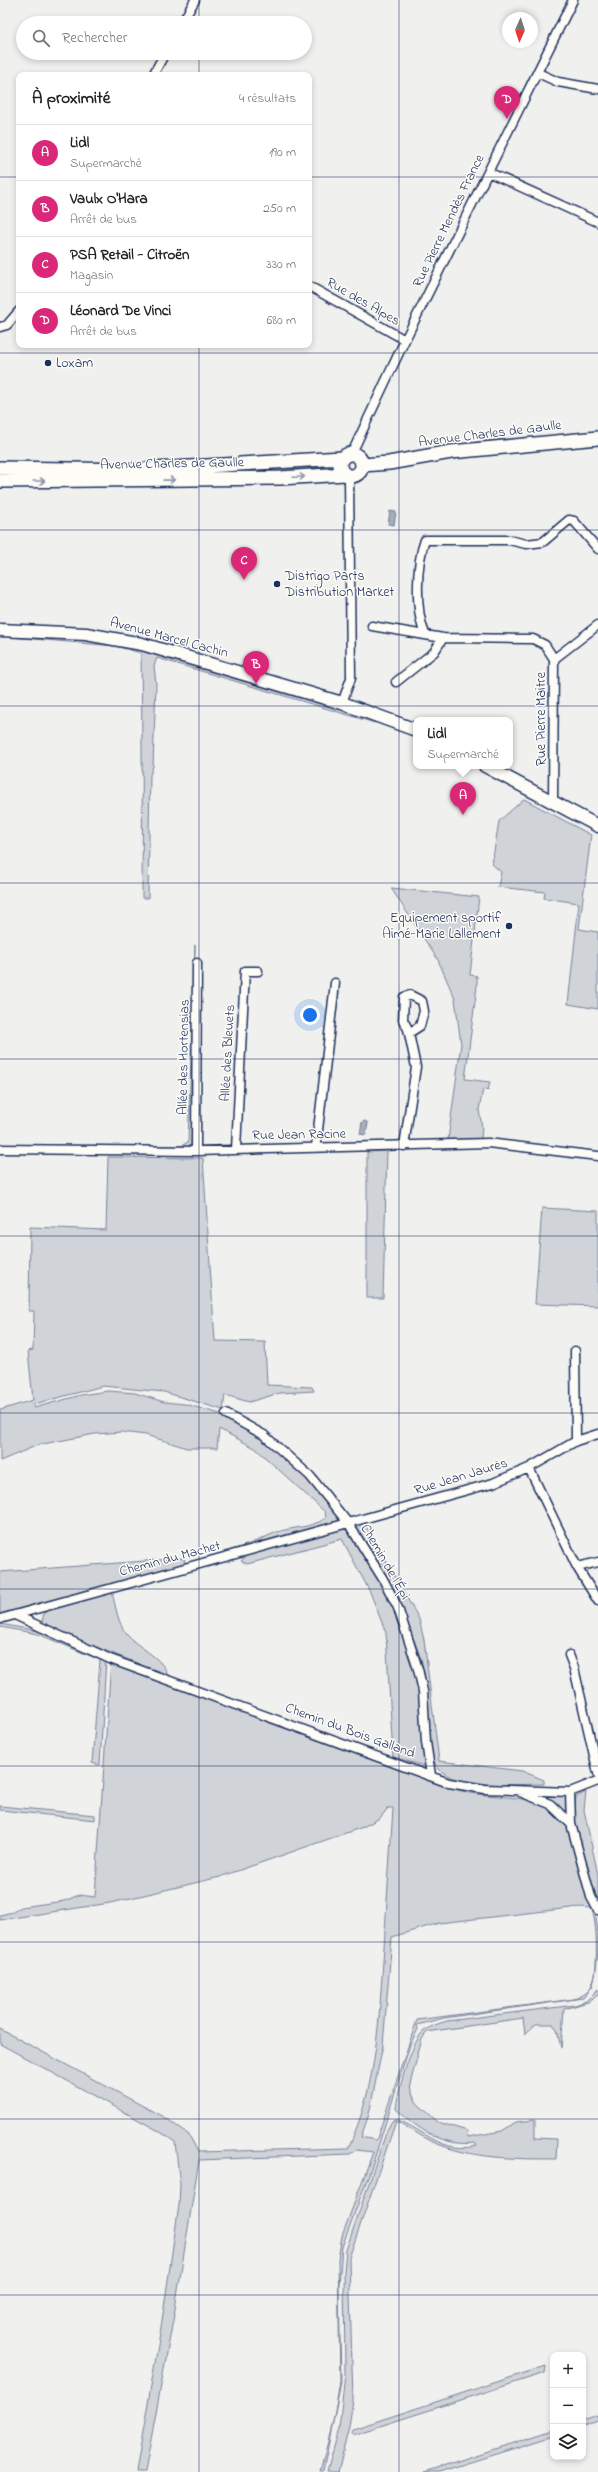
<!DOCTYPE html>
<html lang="fr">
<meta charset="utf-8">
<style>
:root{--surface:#fff;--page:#f6f6f6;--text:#222;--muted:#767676;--line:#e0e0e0;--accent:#db2777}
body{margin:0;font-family:"Indie Flower",sans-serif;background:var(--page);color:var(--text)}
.controls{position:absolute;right:12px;bottom:12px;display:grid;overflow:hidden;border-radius:8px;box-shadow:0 2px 6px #0003}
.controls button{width:36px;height:36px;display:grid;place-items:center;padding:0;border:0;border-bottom:1px solid var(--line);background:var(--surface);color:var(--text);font:20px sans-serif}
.compass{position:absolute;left:502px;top:12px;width:36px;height:36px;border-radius:50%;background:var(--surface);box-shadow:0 2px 6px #0003;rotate:183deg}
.you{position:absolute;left:310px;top:1015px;width:14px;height:14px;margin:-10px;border:3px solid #fff;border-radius:50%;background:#1a73e8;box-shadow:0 0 0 6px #1a73e833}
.badge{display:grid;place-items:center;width:26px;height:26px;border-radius:50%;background:var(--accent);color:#fff;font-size:13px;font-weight:700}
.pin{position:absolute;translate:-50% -33px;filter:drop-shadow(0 1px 2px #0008)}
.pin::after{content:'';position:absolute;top:21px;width:14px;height:12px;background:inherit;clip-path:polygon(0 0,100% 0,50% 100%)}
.popup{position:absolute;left:413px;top:717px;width:100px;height:52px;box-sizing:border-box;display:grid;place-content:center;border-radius:8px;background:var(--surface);filter:drop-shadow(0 1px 3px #0005);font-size:13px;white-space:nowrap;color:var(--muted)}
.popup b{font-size:15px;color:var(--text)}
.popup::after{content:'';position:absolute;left:50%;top:100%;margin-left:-8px;border:8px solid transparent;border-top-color:var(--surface)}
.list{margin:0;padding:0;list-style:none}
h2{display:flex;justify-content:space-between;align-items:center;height:52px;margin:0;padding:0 16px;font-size:17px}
h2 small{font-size:13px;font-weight:400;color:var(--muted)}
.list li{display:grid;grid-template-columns:26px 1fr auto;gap:12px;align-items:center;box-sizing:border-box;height:56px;padding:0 16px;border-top:1px solid var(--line)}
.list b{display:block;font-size:15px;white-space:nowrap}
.list p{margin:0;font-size:13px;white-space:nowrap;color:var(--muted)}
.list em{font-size:13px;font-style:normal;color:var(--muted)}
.icon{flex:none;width:22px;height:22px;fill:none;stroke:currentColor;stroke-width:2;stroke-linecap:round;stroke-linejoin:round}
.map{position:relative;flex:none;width:598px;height:2472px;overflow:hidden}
.search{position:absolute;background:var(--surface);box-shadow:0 2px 6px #0003;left:16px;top:16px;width:296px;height:44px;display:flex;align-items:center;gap:10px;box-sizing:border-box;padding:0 14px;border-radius:22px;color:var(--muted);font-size:15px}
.panel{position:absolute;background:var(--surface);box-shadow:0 2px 6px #0003;left:16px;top:72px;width:296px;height:276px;border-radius:8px}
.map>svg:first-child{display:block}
</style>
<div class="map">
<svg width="598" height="2472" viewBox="0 0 598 2472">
<rect width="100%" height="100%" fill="#f0f0ee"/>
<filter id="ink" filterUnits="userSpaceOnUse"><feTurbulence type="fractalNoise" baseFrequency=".025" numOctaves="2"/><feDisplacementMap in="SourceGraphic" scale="8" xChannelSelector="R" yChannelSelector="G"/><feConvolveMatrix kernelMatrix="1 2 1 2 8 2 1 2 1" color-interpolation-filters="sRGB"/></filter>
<g filter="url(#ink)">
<path fill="#d0d3d8" stroke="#76819b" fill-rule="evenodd" d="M12 636 90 641 143 650 376 720 375 723 157 658 154 666 156 684 153 766 150 775 148 898H142C143 816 142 735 141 653L115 646 10 637Z
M524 799 591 835 579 929 598 932V1009L568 1004 579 903 544 898 545 892 498 887 501 872 492 864 499 821Z
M391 888 479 897 470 975 477 976V986L465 1079 490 1082 488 1090 483 1089 479 1110 482 1127 481 1139 448 1140 461 1044 455 999 438 960Z
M195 945 191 1146 185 1148 0 1146H181L188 1142Z
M387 1151 383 1298H367V1152Z
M108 1157 203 1158 215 1341 265 1342 267 1385 312 1387 314 1391 280 1393 249 1402 225 1395 223 1410 164 1392 103 1386 34 1404V1408L81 1395 108 1391 135 1393 164 1402 185 1404 220 1414 252 1429 309 1477 341 1518V1521L0 1614V1572L184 1558 185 1563C214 1555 243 1548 270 1535 287 1526 309 1530 326 1518L325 1512 255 1448 219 1429 217 1448H187L146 1435 121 1432 95 1434 38 1445 0 1461V1410L33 1400 28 1351 33 1350 34 1311H29L30 1227 106 1230Z
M542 1208 598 1211V1306L535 1304Z
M364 1522 419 1619 424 1640 439 1761 522 1771 544 1780V1784C516 1784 457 1790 438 1768 424 1752 430 1692 423 1667 410 1618 380 1575 356 1532L355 1524Z
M346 1529C383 1577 411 1636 420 1696 423 1717 424 1738 426 1760L424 1766 393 1757 386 1633 370 1592 342 1539 247 1564 241 1561 246 1556 337 1530Z
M112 1591C115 1605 118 1624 127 1635 140 1649 158 1655 167 1672L166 1675 50 1628 42 1622 44 1613 54 1607Z
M0 1624 39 1631 106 1659 100 1765 92 1763 100 1660 38 1634 0 1627Z
M111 1661 393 1766 398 1770 400 1767C423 1776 447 1789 471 1793 505 1799 550 1793 570 1829 576 1841 578 1859 582 1872 589 1893 597 1912 598 1934 598 1955 598 1984 583 1998L444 2018 417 2025 418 2029 410 2045 372 2166 342 2247 339 2286 341 2382 323 2472H320L333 2422 340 2381 338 2259 342 2236 373 2152 356 2150 350 2154 199 2160 174 2315 145 2472H136L160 2334 179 2205 180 2184 175 2142 159 2131 0 2044V2029L167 2119 189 2135 198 2152 348 2148C378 2086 379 2014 384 1947 387 1900 390 1854 393 1808H388L380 1818 363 1827 220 1877 110 1903 0 1920V1915L13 1912 21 1907 64 1901 79 1895 95 1897ZM580 1907 591 1908C598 1921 598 1974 592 1987 587 1994 581 1996 574 1999L417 2020 377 2138 375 2140 361 2137 369 2114 383 2045 392 1937 439 1923Z
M586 1792 584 1810 598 1875V1902L594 1894 573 1813 576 1797Z
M532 1793 565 1796 569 1817Z
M0 1806 95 1815V1820L0 1810Z
M598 1989V1995L588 2002 564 2009 561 2048 557 2030 553 2024H536L525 2034 523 2018 427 2032 422 2039 410 2084 411 2091 417 2103 438 2122 467 2131 468 2137 502 2131 516 2122 535 2120V2138L557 2139 556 2159C516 2159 471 2159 433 2142 420 2136 408 2127 396 2121L349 2258 353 2400 349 2427 338 2472H327L339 2429 345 2374 344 2271 346 2250 387 2130 392 2121 396 2119C426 2131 442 2154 477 2146L475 2143C444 2147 418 2129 396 2109 397 2093 411 2044 422 2033 429 2026 438 2024 447 2021L575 2005 586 2001Z
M546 2366 545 2373 352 2435 351 2433 353 2429Z
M598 2415V2421L583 2426V2420Z
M553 2430V2436L439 2472H424Z"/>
<path fill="#a7adbd" stroke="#6f7b97" d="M390 511 396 512 394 525 388 524Z
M365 1121 368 1123 366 1135 360 1134 362 1122Z"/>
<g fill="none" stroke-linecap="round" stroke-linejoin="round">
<defs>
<path id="street" d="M182 23 195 0
M538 73 558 82 598 89
M153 75 165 53
M488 172 598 222
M309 286 405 340
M0 327 7 325 19 311
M351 455 405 340 573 0
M372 626 443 638 533 639 545 645 554 659 553 802
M425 634C415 611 416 564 425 540H509L526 544 543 542 569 520 574 521 598 549
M554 659 598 625
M396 682 434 652 443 638
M342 703 351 678 349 476
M404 1146 416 1067 408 1029 403 1020 404 997 410 995 422 1001 424 1011 420 1026 409 1033
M316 1147 335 983
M0 1149 196 1151 488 1143 598 1156
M236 1149 245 971H258
M196 1151 197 963
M575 1351 576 1441
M226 1414 264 1435 310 1476 348 1523 383 1579 398 1608 418 1669 423 1691 426 1742 431 1775
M529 1468 577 1567 598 1601
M577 1567 598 1562
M15 1615 110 1659 449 1783 485 1789 570 1792 598 1781
M0 1619 493 1483 529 1468 576 1441 598 1434
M569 1655 574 1668 598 1773
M520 1792 550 1804 571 1824
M570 1792 571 1824 591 1897 598 1910"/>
<path id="secondary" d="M0 630 86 634 142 644 342 703 416 730
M485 766 598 826"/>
<path id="primary" d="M340 465a11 11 0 1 1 22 0a11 11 0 1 1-22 0Z
M362 465 389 463 451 452 598 438
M0 468 138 470 342 458
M0 481 280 478 345 474"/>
</defs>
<use href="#street" stroke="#1b2f5e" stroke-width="11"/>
<use href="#secondary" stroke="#1b2f5e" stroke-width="15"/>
<use href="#primary" stroke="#1b2f5e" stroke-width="16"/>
<use href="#street" stroke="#fdfcf7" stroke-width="8"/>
<use href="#secondary" stroke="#fdfcf7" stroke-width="12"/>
<use href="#primary" stroke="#fdfcf7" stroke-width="13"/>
</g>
<defs><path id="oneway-shaft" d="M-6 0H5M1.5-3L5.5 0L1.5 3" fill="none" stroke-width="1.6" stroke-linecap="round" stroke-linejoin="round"/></defs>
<g stroke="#8c96aa">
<use href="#oneway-shaft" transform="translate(299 477) rotate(-3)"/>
<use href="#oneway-shaft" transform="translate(169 480) rotate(-1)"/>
<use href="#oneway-shaft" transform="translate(39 481)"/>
</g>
</g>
<path fill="none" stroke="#1b2f5e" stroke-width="1" stroke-opacity="0.55" d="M199 0V23M399 0V2472M199 53V75M0 177H19M309 177H598M199 345V2472M0 353H598M0 530H598M0 706H598M0 883H598M0 1059H598M0 1236H598M0 1413H598M0 1589H598M0 1766H598M0 1942H598M0 2119H598M0 2295H598"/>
<g fill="#1b2f5e" stroke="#fdfcf7" stroke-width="1.5">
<circle cx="48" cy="363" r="4"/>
<circle cx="277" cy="584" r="4"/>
<circle cx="509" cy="926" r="4"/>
</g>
<g text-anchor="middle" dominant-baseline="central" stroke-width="3" stroke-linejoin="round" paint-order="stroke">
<g font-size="14" fill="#1b2f5e" stroke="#fdfcf7">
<text transform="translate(449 221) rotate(-64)">Rue Pierre Mendès France</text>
<text transform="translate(363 302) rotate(30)">Rue des Alpes</text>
<text transform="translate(490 434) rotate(-7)">Avenue Charles de Gaulle</text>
<text transform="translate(172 464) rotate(-1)">Avenue Charles de Gaulle</text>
<text transform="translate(169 638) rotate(15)">Avenue Marcel Cachin</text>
<text transform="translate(541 719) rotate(-90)">Rue Pierre Maitre</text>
<text transform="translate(228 1053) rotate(-87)">Allée des Bleuets</text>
<text transform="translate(184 1057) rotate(-89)">Allée des Hortensias</text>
<text transform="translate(299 1135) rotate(-1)">Rue Jean Racine</text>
<text transform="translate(461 1477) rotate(-17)">Rue Jean Jaurès</text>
<text transform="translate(170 1559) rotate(-15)">Chemin du Machet</text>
<text transform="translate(385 1562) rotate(60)">Chemin de l'Épi</text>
<text transform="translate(350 1731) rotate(20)">Chemin du Bois Galland</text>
</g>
<g font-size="14" fill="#1b2f5e" stroke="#fdfcf7" text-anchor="start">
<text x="56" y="363">Loxam</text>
<text x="285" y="576">Distrigo Parts<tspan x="285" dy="16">Distribution Market</tspan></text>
<text x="501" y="918" text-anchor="end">Equipement sportif<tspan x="501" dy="16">Aimé-Marie Lallement</tspan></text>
</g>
</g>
</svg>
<div class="controls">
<button>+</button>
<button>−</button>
<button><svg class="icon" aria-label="layers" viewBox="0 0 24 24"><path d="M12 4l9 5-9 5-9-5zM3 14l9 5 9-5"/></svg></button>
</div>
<svg class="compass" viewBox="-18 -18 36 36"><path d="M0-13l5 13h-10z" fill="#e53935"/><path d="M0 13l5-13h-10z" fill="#767676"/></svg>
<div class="you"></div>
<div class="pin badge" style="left:463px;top:815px">A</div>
<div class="popup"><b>Lidl</b>Supermarché</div>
<div class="pin badge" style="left:256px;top:684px">B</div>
<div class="pin badge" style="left:244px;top:580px">C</div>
<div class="pin badge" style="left:507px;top:119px">D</div>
<div class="search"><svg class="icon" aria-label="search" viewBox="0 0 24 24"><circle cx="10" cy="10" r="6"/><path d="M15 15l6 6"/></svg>Rechercher</div>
<section class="panel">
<h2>À proximité<small>4 résultats</small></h2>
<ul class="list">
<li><span class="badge">A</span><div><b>Lidl</b><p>Supermarché</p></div><em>190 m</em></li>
<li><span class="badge">B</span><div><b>Vaulx O'Hara</b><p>Arrêt de bus</p></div><em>250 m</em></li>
<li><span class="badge">C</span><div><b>PSA Retail - Citroën</b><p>Magasin</p></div><em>330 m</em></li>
<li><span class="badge">D</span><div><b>Léonard De Vinci</b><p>Arrêt de bus</p></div><em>680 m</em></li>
</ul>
</section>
</div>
